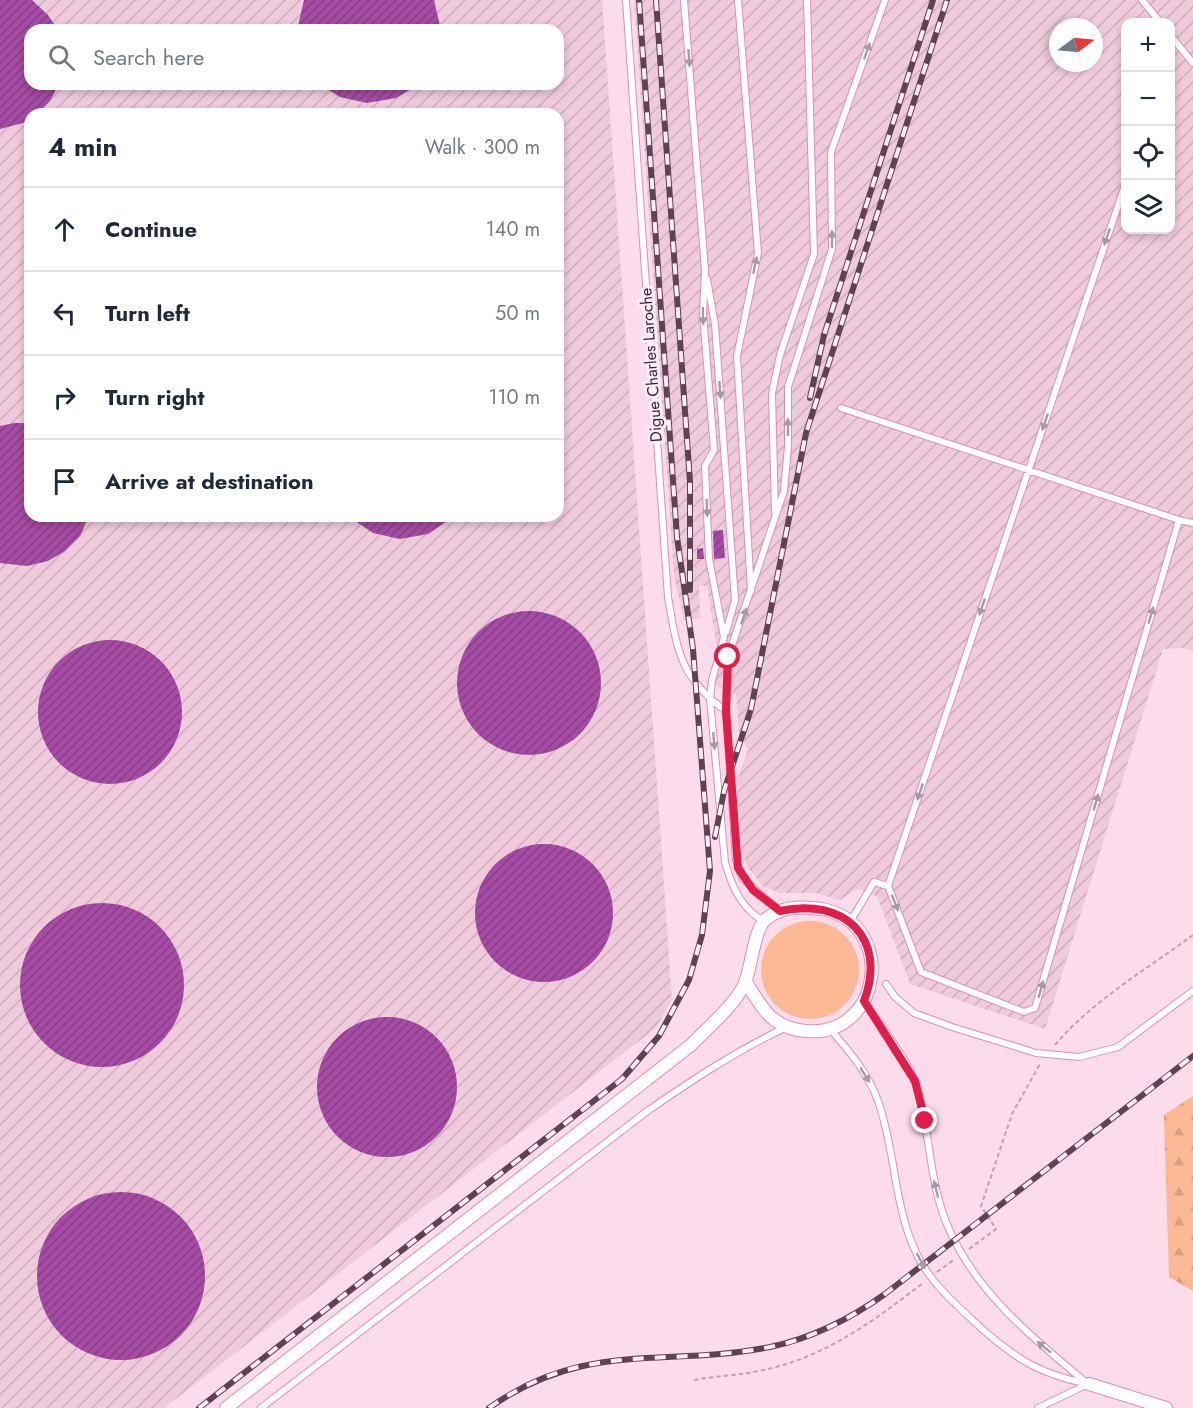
<!DOCTYPE html>
<meta charset="utf-8">
<style>
:root{--surface:#fff;--page:#f2f2f3;--text:#1f2937;--muted:#747a83;--line:#e0e1e3}
body{margin:0;font-family:Jost,sans-serif;background:var(--page);color:var(--text)}
.controls{position:absolute;right:18px;top:18px;display:grid;overflow:hidden;border-radius:12px;box-shadow:0 3px 9px #0003}
.controls button{width:54px;height:54px;display:grid;place-items:center;padding:0;border:0;border-bottom:2px solid var(--line);background:var(--surface);color:var(--text);font:30px sans-serif}
.compass{position:absolute;left:1049px;top:18px;width:54px;height:54px;border-radius:50%;background:var(--surface);box-shadow:0 3px 9px #0003;rotate:74deg}
.stop{position:absolute;width:18px;height:18px;margin:-14px;border:4px solid #e11d48;border-radius:50%;background:#fff}
.stop.end{background:#e11d48;border-color:#fff;box-shadow:0 2px 6px #0008}
.list{margin:0;padding:0;list-style:none}
h2{display:flex;justify-content:space-between;align-items:center;height:78px;margin:0;padding:0 24px;font-size:26px}
h2 small{font-size:20px;font-weight:400;color:var(--muted)}
.list li{display:grid;grid-template-columns:39px 1fr auto;gap:18px;align-items:center;box-sizing:border-box;height:84px;padding:0 24px;border-top:2px solid var(--line)}
.list b{display:block;font-size:22px;white-space:nowrap}
.list em{font-size:20px;font-style:normal;color:var(--muted)}
.icon{flex:none;width:33px;height:33px;fill:none;stroke:currentColor;stroke-width:2;stroke-linecap:round;stroke-linejoin:round}
.map{position:relative;flex:none;width:1193px;height:1408px;overflow:hidden}
.search{position:absolute;background:var(--surface);box-shadow:0 3px 9px #0003;left:24px;top:24px;width:540px;height:66px;display:flex;align-items:center;gap:15px;box-sizing:border-box;padding:0 21px;border-radius:18px;color:var(--muted);font-size:22px}
.panel{position:absolute;background:var(--surface);box-shadow:0 3px 9px #0003;left:24px;top:108px;width:540px;height:414px;border-radius:18px}
.map>svg:first-child{display:block}
</style>
<div class="map">
<svg width="1193" height="1408" viewBox="0 0 1193 1408">
<defs>
<pattern id="industrial-furrows" width="10" height="10" patternUnits="userSpaceOnUse" patternTransform="scale(1.5)"><rect width="10" height="10" fill="#eecadb"/><path d="M-1 1l2-2M0 10L10 0M9 11l2-2" fill="none" stroke="#cdadbc"/></pattern>
<pattern id="forest-firs" width="22" height="20" patternUnits="userSpaceOnUse" patternTransform="scale(1.5)"><rect width="22" height="20" fill="#fab895"/><path d="M5 1l3.5 6h-7zM16 11l3.5 6h-7z" fill="#d79e81"/></pattern>
<pattern id="building-hatch" width="6" height="6" patternUnits="userSpaceOnUse" patternTransform="scale(1.5)"><rect width="6" height="6" fill="#a64ba4"/><path d="M-1 1l2-2M0 6l6-6M5 7l2-2" fill="none" stroke="#883e86"/></pattern>
</defs>
<rect width="100%" height="100%" fill="#fcdbea"/>
<path fill="url(#industrial-furrows)" fill-rule="evenodd" d="M0 0H602L672 999 656 1028 164 1408H0ZM30 30H558V84H30ZM30 114H558V516H30Z
M634 0H1193V651L1183 648 1163 649 1045 1029 910 984 877 896 858 889 840 900 816 893H779L763 886 748 868 742 852 737 780 748 750 739 731 736 695 708 682 717 648 707 586 699 585 700 618 684 620 674 576ZM1126 22H1170V230H1126ZM1058 27H1094V63H1058Z"/>
<path fill="#fab895" d="M761 970a49 49 0 1 1 98 0a49 49 0 1 1-98 0Z"/>
<path fill="url(#forest-firs)" d="M1193 1096V1291L1169 1277 1164 1115Z"/>
<path fill="url(#building-hatch)" d="M0 0H32L48 15 58 30H30V84H59L50 101 37 114H30V119L23 123 0 129Z
M304 0H434L441 30H297Z
M319 84H420L396 98 367 103 340 97Z
M14 423H30V516H89L80 536 65 551 48 561 27 566 0 563V426Z
M348 516H455L428 534 400 539 373 533Z
M723 530 725 558 714 559 713 531Z
M703 548 704 559H697V549Z
M457 683a72 72 0 1 1 144 0a72 72 0 1 1-144 0Z
M38 712a72 72 0 1 1 144 0a72 72 0 1 1-144 0Z
M475 913a69 69 0 1 1 138 0a69 69 0 1 1-138 0Z
M20 985a82 82 0 1 1 164 0a82 82 0 1 1-164 0Z
M317 1087a70 70 0 1 1 140 0a70 70 0 1 1-140 0Z
M37 1276a84 84 0 1 1 168 0a84 84 0 1 1-168 0Z"/>
<g fill="none" stroke-linecap="round" stroke-linejoin="round">
<defs>
<path id="lane" d="M626 0 668 597C677 650 680 678 726 711
M684 0 705 270 703 314 714 450 705 466 709 559 724 637 712 680 710 700 725 862C731 885 742 910 764 921
M738 0 758 253 737 356 751 591
M1142 0 1160 22
M1170 35 1193 63
M1170 48 1173 39
M707 279 715 325 735 600 726 632
M841 408 1179 520
M775 513 772 393 780 355 814 254 807 0
M888 886 1126 182
M780 911 743 879 736 860 726 711 728 657 784 491 788 446V387L832 249 831 152 885 0
M850 922 874 882 888 886 921 972 1024 1012 1035 1008 1179 520 1193 523
M886 984 895 997 914 1013 952 1027 1036 1053 1079 1057 1118 1047 1193 991
M864 1001C882 1030 909 1058 918 1091 931 1137 929 1185 949 1229 978 1295 1034 1339 1088 1384
M830 1029C849 1051 869 1074 878 1101 897 1154 893 1214 922 1264 937 1289 961 1309 981 1328 1017 1360 1042 1375 1089 1384
M261 1408 646 1112C691 1081 737 1050 787 1027
M1038 1408 1088 1384"/>
<path id="street" d="M1089 1384 1166 1408
M226 1408 691 1045C708 1027 731 1009 743 987 752 970 753 930 766 919 781 906 803 906 822 909 898 924 882 1038 806 1031 793 1030 779 1025 769 1015 760 1006 753 993 746 982"/>
</defs>
<use href="#lane" stroke="#dc90b6" stroke-width="8"/>
<use href="#street" stroke="#dc90b6" stroke-width="14"/>
<path stroke="#c1a0b0" stroke-width="2" stroke-dasharray="4.5 3" stroke-linecap="butt" d="M1055 1045C1092 1001 1147 969 1193 935
M969 1249 996 1229 981 1206 1012 1114 1040 1064
M937 1272 955 1259
M694 1380C714 1376 734 1376 753 1372 820 1361 871 1323 923 1283"/>
<use href="#lane" stroke="#fff" stroke-width="6"/>
<use href="#street" stroke="#fff" stroke-width="12"/>
<defs>
<path id="rail" d="M656 0 690 482V590
M810 398 824 335 933 0
M715 837 724 791 751 709 806 433 947 0
M199 1408 622 1079 659 1036 689 980 702 935 710 871 693 649 677 537 639 0
M489 1408C586 1339 666 1368 770 1347 813 1338 850 1319 885 1294L1193 1056"/>
</defs>
<use href="#rail" stroke="#614252" stroke-width="6"/>
<use href="#rail" stroke="#feedf5" stroke-width="4" stroke-dasharray="11" stroke-linecap="butt"/>
</g>
<defs><path id="oneway-solid" d="M-6-.8H1V-3.2L6.5 0L1 3.2V.8H-6Z" transform="scale(1.5)"/></defs>
<g fill="#a89aa1">
<use href="#oneway-solid" transform="translate(867 51) rotate(-70)"/>
<use href="#oneway-solid" transform="translate(689 58) rotate(86)"/>
<use href="#oneway-solid" transform="translate(1107 237) rotate(109)"/>
<use href="#oneway-solid" transform="translate(832 239) rotate(-90)"/>
<use href="#oneway-solid" transform="translate(755 265) rotate(-79)"/>
<use href="#oneway-solid" transform="translate(703 316) rotate(89)"/>
<use href="#oneway-solid" transform="translate(720 390) rotate(86)"/>
<use href="#oneway-solid" transform="translate(1045 422) rotate(109)"/>
<use href="#oneway-solid" transform="translate(788 427) rotate(-91)"/>
<use href="#oneway-solid" transform="translate(707 508) rotate(87)"/>
<use href="#oneway-solid" transform="translate(982 607) rotate(109)"/>
<use href="#oneway-solid" transform="translate(1151 615) rotate(-74)"/>
<use href="#oneway-solid" transform="translate(744 616) rotate(-71)"/>
<use href="#oneway-solid" transform="translate(714 741) rotate(85)"/>
<use href="#oneway-solid" transform="translate(920 792) rotate(109)"/>
<use href="#oneway-solid" transform="translate(1096 802) rotate(-74)"/>
<use href="#oneway-solid" transform="translate(895 903) rotate(69)"/>
<use href="#oneway-solid" transform="translate(1041 989) rotate(-74)"/>
<use href="#oneway-solid" transform="translate(865 1075) rotate(58)"/>
<use href="#oneway-solid" transform="translate(936 1189) rotate(-104)"/>
<use href="#oneway-solid" transform="translate(921 1261) rotate(61)"/>
<use href="#oneway-solid" transform="translate(1044 1347) rotate(-141)"/>
</g>
<g fill="none" stroke-linecap="round" stroke-linejoin="round">
<path stroke="#e11d48" stroke-width="8" d="M728 657 726 711 738 868 753 890 780 911C843 897 888 937 864 1001L915 1081 925 1121"/>
</g>
<g text-anchor="middle" dominant-baseline="central" stroke-width="6" stroke-linejoin="round" paint-order="stroke">
<g font-size="16" fill="#3d1f2f" stroke="#feedf5">
<text transform="translate(651 365) rotate(-94)">Digue Charles Laroche</text>
</g>
</g>
</svg>
<div class="controls">
<button>+</button>
<button>−</button>
<button><svg class="icon" aria-label="locate" viewBox="0 0 24 24"><circle cx="12" cy="12" r="6"/><path d="M12 2v4M12 18v4M2 12h4M18 12h4"/></svg></button>
<button><svg class="icon" aria-label="layers" viewBox="0 0 24 24"><path d="M12 4l9 5-9 5-9-5zM3 14l9 5 9-5"/></svg></button>
</div>
<svg class="compass" viewBox="-18 -18 36 36"><path d="M0-13l5 13h-10z" fill="#e53935"/><path d="M0 13l5-13h-10z" fill="#747a83"/></svg>
<div class="stop" style="left:728px;top:657px"></div>
<div class="stop end" style="left:925px;top:1121px"></div>
<div class="search"><svg class="icon" aria-label="search" viewBox="0 0 24 24"><circle cx="10" cy="10" r="6"/><path d="M15 15l6 6"/></svg>Search here</div>
<section class="panel">
<h2>4 min<small>Walk · 300 m</small></h2>
<ul class="list">
<li><svg class="icon" aria-label="ahead" viewBox="0 0 24 24"><path d="M12 20V5M6 11l6-6 6 6"/></svg><div><b>Continue</b></div><em>140 m</em></li>
<li><svg class="icon" aria-label="left" viewBox="0 0 24 24"><path d="M17 20v-9H6M10 6l-5 5 5 5"/></svg><div><b>Turn left</b></div><em>50 m</em></li>
<li><svg class="icon" aria-label="right" viewBox="0 0 24 24"><path d="M7 20v-9h11M14 6l5 5-5 5"/></svg><div><b>Turn right</b></div><em>110 m</em></li>
<li><svg class="icon" aria-label="arrive" viewBox="0 0 24 24"><path d="M6 21V4h12l-3 4 3 4H6"/></svg><div><b>Arrive at destination</b></div></li>
</ul>
</section>
</div>
